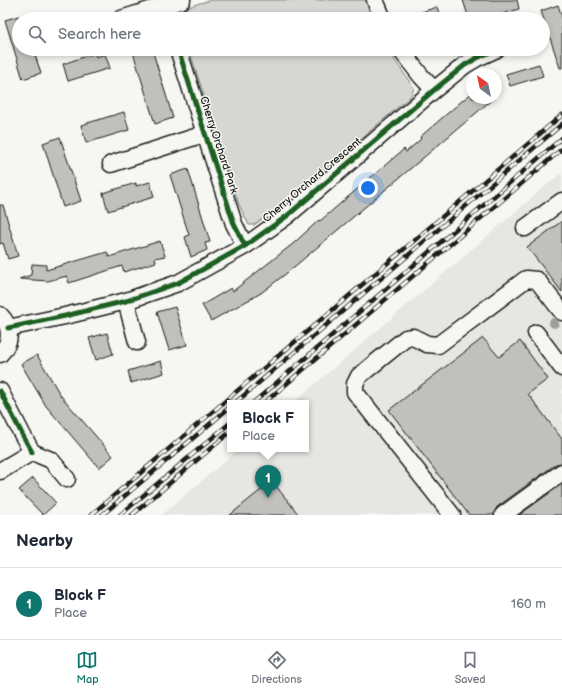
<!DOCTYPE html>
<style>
:root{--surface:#fff;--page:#f6f6f7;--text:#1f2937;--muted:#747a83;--line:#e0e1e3;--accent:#0f766e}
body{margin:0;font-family:"Balsamiq Sans",sans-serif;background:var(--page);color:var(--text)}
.compass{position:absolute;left:466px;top:68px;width:36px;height:36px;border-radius:50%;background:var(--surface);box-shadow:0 2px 6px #0003;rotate:327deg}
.you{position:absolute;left:368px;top:188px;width:14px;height:14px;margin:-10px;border:3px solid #fff;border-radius:50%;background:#1a73e8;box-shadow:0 0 0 6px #1a73e833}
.badge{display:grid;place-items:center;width:26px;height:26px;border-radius:50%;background:var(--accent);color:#fff;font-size:13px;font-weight:700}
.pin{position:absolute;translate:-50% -33px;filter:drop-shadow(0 1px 2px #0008)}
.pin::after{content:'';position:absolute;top:21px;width:14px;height:12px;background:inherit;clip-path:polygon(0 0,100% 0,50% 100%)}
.popup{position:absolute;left:227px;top:400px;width:82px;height:52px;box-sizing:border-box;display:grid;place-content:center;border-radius:0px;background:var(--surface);filter:drop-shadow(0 1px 3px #0005);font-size:13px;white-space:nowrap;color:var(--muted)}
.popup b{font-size:15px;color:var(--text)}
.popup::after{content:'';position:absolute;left:50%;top:100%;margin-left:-8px;border:8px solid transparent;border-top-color:var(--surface)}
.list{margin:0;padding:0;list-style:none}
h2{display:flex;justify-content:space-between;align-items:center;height:52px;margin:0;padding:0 16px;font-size:17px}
h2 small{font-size:13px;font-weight:400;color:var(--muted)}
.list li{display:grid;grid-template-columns:26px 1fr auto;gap:12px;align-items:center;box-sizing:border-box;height:72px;padding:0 16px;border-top:1px solid var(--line)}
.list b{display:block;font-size:15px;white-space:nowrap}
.list p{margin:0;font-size:13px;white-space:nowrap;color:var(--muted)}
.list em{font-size:13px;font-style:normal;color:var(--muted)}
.icon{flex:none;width:22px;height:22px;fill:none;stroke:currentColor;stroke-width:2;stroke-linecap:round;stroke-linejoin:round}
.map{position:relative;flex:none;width:562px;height:515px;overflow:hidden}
.search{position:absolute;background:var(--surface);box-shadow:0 2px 6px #0003;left:12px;right:12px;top:12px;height:44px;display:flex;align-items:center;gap:10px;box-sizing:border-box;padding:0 14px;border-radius:22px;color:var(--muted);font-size:15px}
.sheet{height:124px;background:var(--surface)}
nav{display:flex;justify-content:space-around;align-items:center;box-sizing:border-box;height:56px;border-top:1px solid var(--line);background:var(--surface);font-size:11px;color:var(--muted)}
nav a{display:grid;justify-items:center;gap:2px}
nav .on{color:var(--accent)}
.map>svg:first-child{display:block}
</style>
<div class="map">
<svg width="562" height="515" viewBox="0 0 562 515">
<rect width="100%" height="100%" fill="#f6f6f2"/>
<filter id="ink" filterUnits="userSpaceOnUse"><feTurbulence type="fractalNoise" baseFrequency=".025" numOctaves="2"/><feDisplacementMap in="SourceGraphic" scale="8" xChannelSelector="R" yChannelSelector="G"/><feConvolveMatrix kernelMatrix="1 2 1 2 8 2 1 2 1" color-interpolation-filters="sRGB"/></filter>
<g filter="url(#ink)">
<path fill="#e6e6e2" d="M562 172V515H162L239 449H306V403H293Z"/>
<path fill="#d6d6d2" stroke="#797977" d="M211 0H366L372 19H180L179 17C185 5 199 4 211 0Z
M189 49H387L414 88 411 96 289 200 254 225H249L239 205Z"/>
<path fill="#c0c0bd" stroke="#1c1c1c" d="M463 0H517L519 9 486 19H469Z
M558 5 562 17V68H560L541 11Z
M437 7 441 19H406V17Z
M19 16V49H33L41 73 23 79 5 20Z
M132 49H152L173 118 155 124Z
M95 53 96 57 105 54 110 68 68 81 63 64Z
M539 64 543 76 510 86 506 74Z
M472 93V98H494L288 272 261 293 211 321 202 305 231 288 233 291 294 243 319 220 320 221 404 149 406 152 421 139 420 137 463 100Z
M124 112 129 130 86 143 81 125Z
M60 137 81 201 63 207 43 143Z
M188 169 210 242 205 243 207 250 191 257 185 237 189 235 170 175Z
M150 182 154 197 108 211 103 193 136 183V186Z
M0 205H3L18 256 8 259 3 243 0 244Z
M562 221V292L527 247Z
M160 241 165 256 155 258 156 262 124 272 122 266 69 283 67 276 48 281 19 279 31 275 32 264 46 265V270L107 252 109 257Z
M175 307 187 345 169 350 157 312Z
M107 333 113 354 96 360 89 338Z
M483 338 499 357 520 341 548 379 528 394 562 439V463L556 464 497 507 495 511 494 515H469L389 410Z
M37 355 61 396 113 456 99 468 46 406 21 364Z
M161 361 164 373 131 383 128 371Z
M33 478 56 503 43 515 19 490Z
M272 481 299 515H230Z
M562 484V515H519Z"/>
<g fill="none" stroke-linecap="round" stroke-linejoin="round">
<defs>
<path id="minor" d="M375 0 383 19
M121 19 182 0
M178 49 234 224 245 246
M400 49 421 76 434 90
M111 164 204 134
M525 228 562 201
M126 301 137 342
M0 315C12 327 12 342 0 354
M8 328 65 316 126 301 178 283 245 246 287 216 434 90 465 65 477 58 497 49
M536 333 562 368
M0 391 22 434 32 452
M32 452 51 460 67 479
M0 471 32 452
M452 515 355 392V384L359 376 406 338 413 337 427 344 438 345 526 279 537 280 562 312
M503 515 562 472"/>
</defs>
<use href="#minor" stroke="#1c1c1c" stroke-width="19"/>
<use href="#minor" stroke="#f6f6f2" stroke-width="16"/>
<defs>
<path id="rail" d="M235 403 562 124
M253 403 562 138
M264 403 562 149
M91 515 562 115
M102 515 230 407
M120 515 230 423
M132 515 230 432"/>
</defs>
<use href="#rail" stroke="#1c1c1c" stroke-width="4.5"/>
<use href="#rail" stroke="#f6f6f2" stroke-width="3" stroke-dasharray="9" stroke-linecap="butt"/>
<defs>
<path id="cycleway" d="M178 49 234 224 245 246
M8 328 65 316 126 301 178 283 245 246 287 216 434 90 465 65 477 58 497 49
M0 391 22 434 32 452"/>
</defs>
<use href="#cycleway" stroke="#f6f6f2" stroke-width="8"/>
<use href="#cycleway" stroke="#1b5e20" stroke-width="5"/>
</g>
<circle fill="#9d9d9b" cx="554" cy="323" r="5"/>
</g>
<g text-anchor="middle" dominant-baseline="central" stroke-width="3" stroke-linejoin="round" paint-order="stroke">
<g font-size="11" fill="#1c1c1c" stroke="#f6f6f2">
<text transform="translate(219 145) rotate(72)">Cherry Orchard Park</text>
<text transform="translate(312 180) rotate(-40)">Cherry Orchard Crescent</text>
</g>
</g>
</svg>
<svg class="compass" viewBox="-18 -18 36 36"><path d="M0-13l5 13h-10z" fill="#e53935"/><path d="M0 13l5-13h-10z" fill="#747a83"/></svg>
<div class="you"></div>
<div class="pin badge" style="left:268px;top:498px">1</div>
<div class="popup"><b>Block F</b>Place</div>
<div class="search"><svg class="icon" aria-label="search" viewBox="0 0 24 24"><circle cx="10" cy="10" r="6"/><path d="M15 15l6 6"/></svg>Search here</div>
</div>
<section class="sheet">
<h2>Nearby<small></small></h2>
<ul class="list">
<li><span class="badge">1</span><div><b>Block F</b><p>Place</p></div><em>160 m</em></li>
</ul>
</section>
<nav>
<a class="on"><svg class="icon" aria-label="map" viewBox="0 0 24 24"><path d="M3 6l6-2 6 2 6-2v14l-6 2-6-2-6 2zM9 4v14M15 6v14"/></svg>Map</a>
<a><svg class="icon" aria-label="directions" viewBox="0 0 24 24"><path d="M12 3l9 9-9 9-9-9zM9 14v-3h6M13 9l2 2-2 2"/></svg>Directions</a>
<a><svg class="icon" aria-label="saved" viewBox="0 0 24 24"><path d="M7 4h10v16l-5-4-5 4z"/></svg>Saved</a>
</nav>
